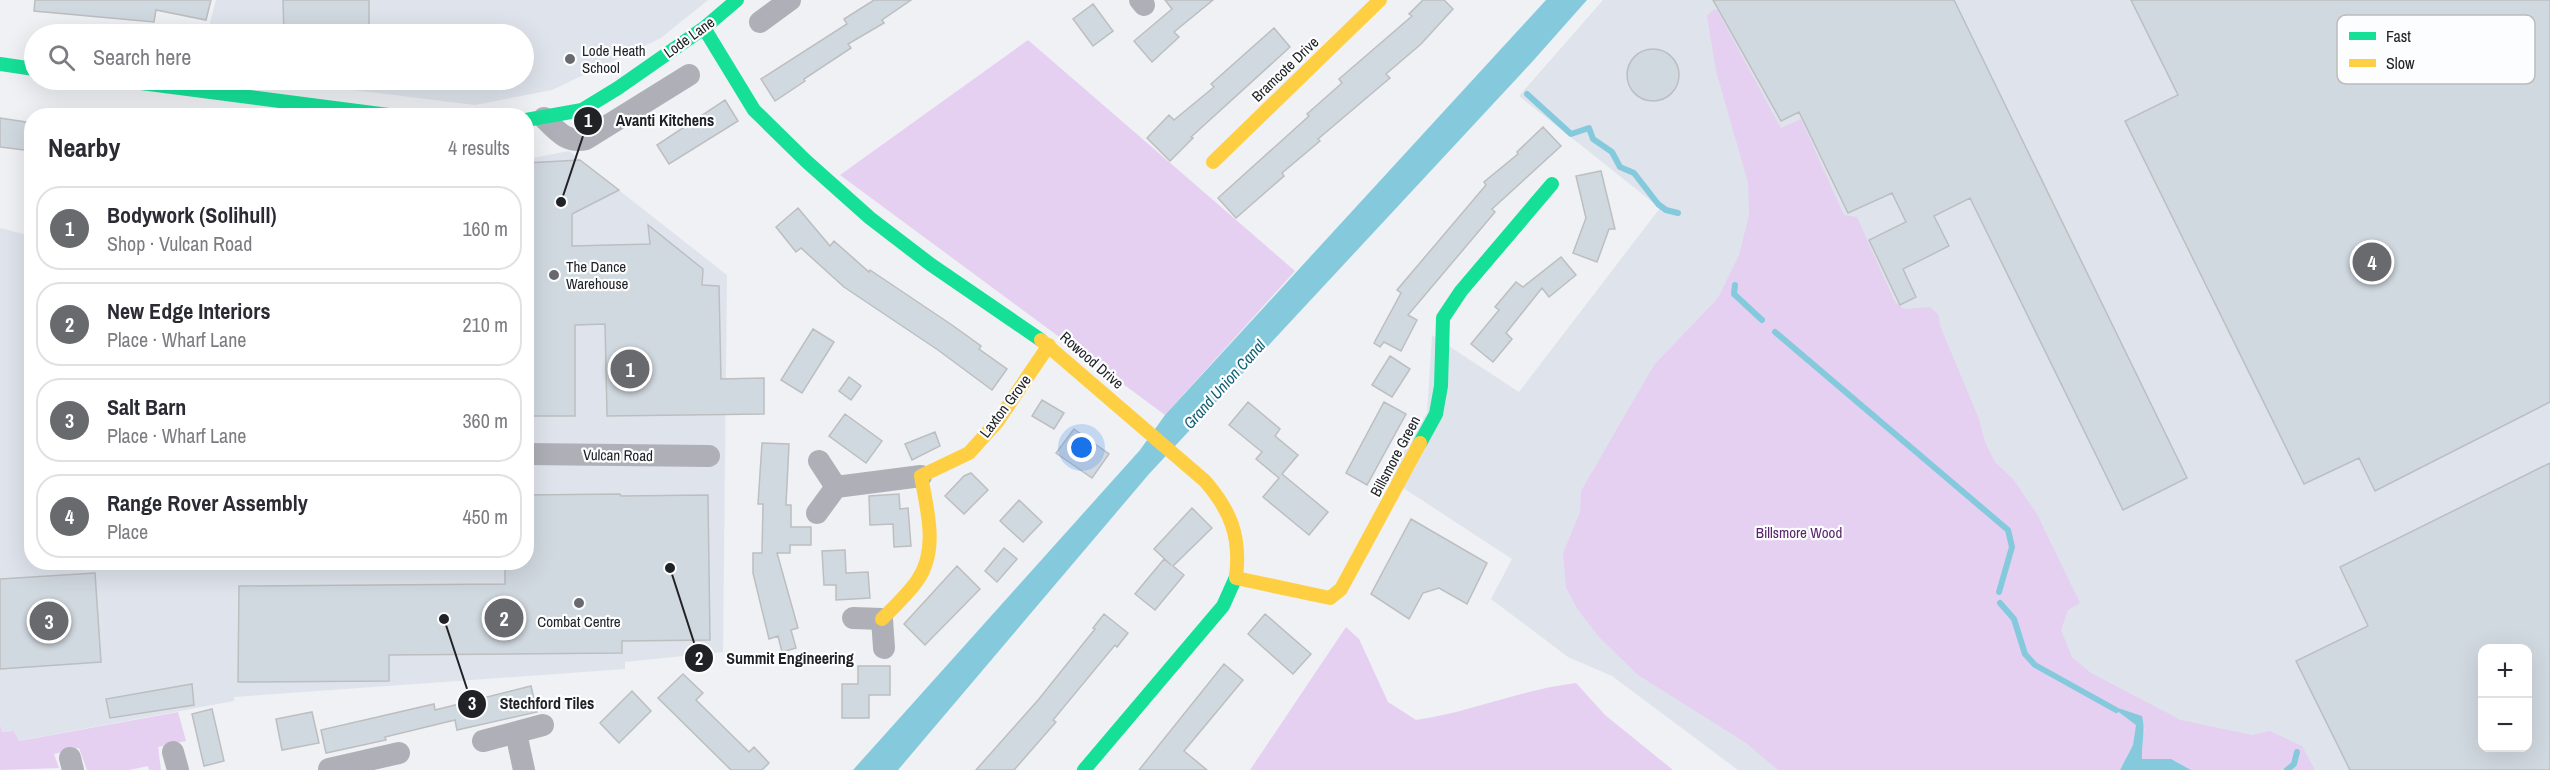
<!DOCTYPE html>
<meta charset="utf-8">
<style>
:root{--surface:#fff;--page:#f2f2f3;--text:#2b2b33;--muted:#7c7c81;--line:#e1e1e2;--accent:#696a6d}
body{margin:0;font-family:"Archivo Narrow",sans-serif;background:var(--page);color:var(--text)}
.controls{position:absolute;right:18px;bottom:18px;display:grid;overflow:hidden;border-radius:12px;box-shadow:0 6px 24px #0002}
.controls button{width:54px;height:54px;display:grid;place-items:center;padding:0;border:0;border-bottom:2px solid var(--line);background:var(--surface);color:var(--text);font:30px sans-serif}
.you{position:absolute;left:1082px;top:448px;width:21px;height:21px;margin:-15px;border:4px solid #fff;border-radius:50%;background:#1a73e8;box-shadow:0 0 0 9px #1a73e833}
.badge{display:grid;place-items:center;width:39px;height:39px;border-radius:50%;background:var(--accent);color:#fff;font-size:20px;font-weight:700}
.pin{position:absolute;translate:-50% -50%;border:3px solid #fff;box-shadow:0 2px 6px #0006}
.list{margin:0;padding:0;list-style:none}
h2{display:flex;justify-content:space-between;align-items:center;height:78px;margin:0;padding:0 24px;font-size:26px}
h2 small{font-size:20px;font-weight:400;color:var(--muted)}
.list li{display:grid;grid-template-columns:39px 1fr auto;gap:18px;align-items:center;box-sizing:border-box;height:84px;margin:0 12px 12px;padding:0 12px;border:2px solid var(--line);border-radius:24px}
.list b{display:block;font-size:22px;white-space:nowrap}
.list p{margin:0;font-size:20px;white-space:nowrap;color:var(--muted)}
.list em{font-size:20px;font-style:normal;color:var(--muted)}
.icon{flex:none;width:33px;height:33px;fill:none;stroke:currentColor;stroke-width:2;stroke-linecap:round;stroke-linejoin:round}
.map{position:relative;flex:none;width:2550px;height:770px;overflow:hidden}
.search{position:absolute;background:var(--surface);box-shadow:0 6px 24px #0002;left:24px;top:24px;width:510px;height:66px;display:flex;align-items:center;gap:15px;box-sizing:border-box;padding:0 21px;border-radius:33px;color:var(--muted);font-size:22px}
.panel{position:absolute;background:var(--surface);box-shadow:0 6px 24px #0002;left:24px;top:108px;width:510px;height:462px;border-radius:24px}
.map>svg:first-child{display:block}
</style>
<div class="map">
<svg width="2550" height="770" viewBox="0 0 2550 770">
<rect width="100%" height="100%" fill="#eff1f4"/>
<path fill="#dfe4ec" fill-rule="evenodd" d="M216 0H708L661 38 552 90 475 105 272 80H524V34H207Z
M1603 0H2550V770H1738L1612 676 1568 657 1491 599 1512 559 1388 478 1427 413 1432 335 1519 392 1660 208 1519 96ZM2482 648H2528V748H2482Z
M569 151 727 275 723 652 625 662V669L234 697V701L18 741 14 731 2 732 0 724V228L31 236 32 562H526L527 159Z"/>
<path fill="#e5d0f1" d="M1714 9 1717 10 1781 128 1801 119 1844 215 1857 217 1895 302 1904 309 1930 307 1938 314 1941 328 1979 419 1985 442 1995 462 2013 479 2037 514 2080 603 2068 610 2061 630 2072 657 2091 673 2181 720 2252 735 2270 731 2302 746 2315 770H2191L2171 759H2142L2141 744 2145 728 2136 725 2133 745 2120 770H1778L1746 743 1638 675 1599 637 1578 610 1566 588 1563 553 1580 512 1581 491 1654 365 1718 298 1739 255 1749 215 1748 183 1716 71 1707 16Z
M1028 40 1295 271 1165 415 840 175Z
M1346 627 1359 639 1388 702 1416 720C1471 712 1519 690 1576 683L1605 715 1673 770H1250Z
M178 712 186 741 158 747 161 770H149L148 766 129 770H87L79 748 54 754 59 768 0 770V724L2 732 14 731 19 741Z"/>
<path fill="#85cadc" d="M1546 0H1587L1532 62 1149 474 898 770H853L1140 450 1165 415Z
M2118 708 2142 716C2146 731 2141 744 2142 759H2171L2191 770H2120L2133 745 2136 725 2116 710Z"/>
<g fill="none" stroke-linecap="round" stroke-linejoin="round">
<path stroke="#85cadc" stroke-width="6" d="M1527 94 1571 134 1589 128 1593 139 1612 152 1620 167 1634 173 1658 204 1666 210 1678 213
M1735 285 1734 294 1762 320
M1775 332 2008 530 2012 547 1999 592
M2000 603 2014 619 2025 654 2035 665 2116 710
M2287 770 2294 764 2297 752"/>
</g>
<path fill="#d1d9e0" stroke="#bcbec0" stroke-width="1.5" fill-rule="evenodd" d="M35 0H211L206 20 156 10 154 22 34 11Z
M283 0H369V30L348 29 343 34H284Z
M874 0H911L882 20 884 23 848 44 851 48 804 79 805 81 775 101 761 79 847 24 844 19Z
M1165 0H1213L1174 32 1179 37 1152 62 1134 41 1172 9Z
M1423 0H1444L1453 9 1421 44 1386 74 1390 78 1318 139 1320 141 1282 173 1284 176 1236 218 1218 198 1309 116 1307 114 1342 83 1339 79 1412 16 1409 14Z
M1713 0H1954L2187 478 2123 510 1970 198 1934 216 1949 246 1903 269 1916 297 1900 305 1869 240 1906 222 1892 193 1848 213 1799 112 1781 121Z
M2131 0H2550V402L2375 491 2359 458 2304 484 2125 121 2178 95Z
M1093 4 1113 31 1093 46 1073 19Z
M1274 28 1290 47 1191 137 1193 138 1170 161 1147 138 1169 115 1174 120 1214 87 1211 84Z
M1627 75a26 26 0 1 1 52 0a26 26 0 1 1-52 0Z
M725 100 738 121 669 164 657 145Z
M0 118 32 123V151L0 147Z
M1543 127 1561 146 1492 209 1495 212 1408 315 1417 320 1401 351 1384 342 1380 347 1374 343 1401 293 1397 290 1486 185 1484 182 1518 154 1517 152Z
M580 160 619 190 572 214V246L650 244 648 225 703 269 702 285 719 286 721 379 764 378V414L607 416 605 324 575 325V416H526V163Z
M1601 171 1615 229H1609L1597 262 1573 253 1586 218 1576 176Z
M798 208 830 246 834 241 869 272 870 270 952 325 981 346 979 349 1007 369 992 390 938 350 844 287 801 248 796 252 776 227Z
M1561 257 1576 275 1549 297 1542 288 1506 333 1512 339 1493 362 1471 344 1499 310 1495 307 1516 282 1523 287Z
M813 329 834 342 802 393 781 380Z
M1390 356 1410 369 1392 397 1372 385Z
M849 377 861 386 851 400 839 391Z
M1042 400 1064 413 1054 429 1032 416Z
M1248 402 1280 429 1275 436 1298 455 1282 474 1328 512 1309 535 1263 497 1279 478 1256 459 1262 452 1229 425Z
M1384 402 1406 414 1367 485 1346 473Z
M845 414 882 441 866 463 829 436Z
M1074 429 1109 454 1092 478 1056 453Z
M935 432 940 446 912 460 905 444Z
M762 443 789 444 786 505H791V527H811V545H790V553H777L798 628 791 630 796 648 782 652 778 636 769 639 753 573V553H762L763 504H758Z
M2550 463V770H2350L2296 661 2368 626 2340 567ZM2482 648H2528V747H2482Z
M971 473 988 490 964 514 945 496 964 476Z
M620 494 621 496 708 495 710 640 622 641V653L389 655V681L238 682 239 586 505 584V562H526V495Z
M899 494 900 509 908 508 911 546 894 547 893 524 870 525 869 496Z
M1019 500 1042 522 1023 542 1000 521Z
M1192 508 1212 528 1173 566 1184 575 1155 610 1135 594 1164 559 1171 565 1154 549Z
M1411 519 1487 563 1467 604 1439 588 1423 593 1409 619 1371 594Z
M1004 548 1017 559 997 582 985 571Z
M845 550 846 573 868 572 870 598 836 600V585H824L822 551Z
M957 566 980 589 925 645 904 624Z
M95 573 101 662 0 669V579Z
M1104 614 1128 633 1117 647 1115 645 1053 720 1056 722 1014 770H976L1039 699 1095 629 1093 628Z
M1265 614 1311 654 1293 674 1248 634Z
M1224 664 1243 680 1184 751 1207 770H1139Z
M858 666H890V695H869V718H842V684H858Z
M683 674 703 693 696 700 749 752 754 747 769 763 762 770H731L658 698Z
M192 684 194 705 110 718 106 699Z
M531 686 537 712 457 730 455 720 385 737 386 740 326 753 321 730 434 704 435 710Z
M632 691 651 711 619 743 600 723Z
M212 709 224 761 204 766 192 714Z
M312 712 319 743 282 750 276 719Z"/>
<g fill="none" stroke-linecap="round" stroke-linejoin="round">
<path stroke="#afafb8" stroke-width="22" d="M1140 0 1144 5
M760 22 790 0
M544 118C556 130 567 144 586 139L689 75
M526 454 709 456
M836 487 921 476
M817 513 836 487 819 461
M853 618 882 619 884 648
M516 733 524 770
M483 741 543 725
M173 752 178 770
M70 758 73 770
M329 769 399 753"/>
<path stroke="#16e098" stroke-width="14" d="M704 28 754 110 806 161 870 218 930 264 1041 340
M0 64 34 69
M118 80 396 116
M526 120 582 110 618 88 704 28 737 0
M1420 443 1436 414 1441 386 1443 318 1461 291 1552 184
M1084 770 1223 606 1236 577"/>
<path stroke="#ffcf43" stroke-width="14" d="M1213 162 1380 0
M1041 340 1205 481C1231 511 1241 537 1236 577
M1236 578 1330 598 1341 589 1420 443
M882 619C894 607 907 595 917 581 939 550 927 510 921 476L969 453 997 422 1049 345"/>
</g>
<g fill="#696a6d" stroke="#fcfdfe" stroke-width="2">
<circle cx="570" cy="59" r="6"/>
<circle cx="554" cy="275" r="6"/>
<circle cx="579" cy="603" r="6"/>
</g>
<g text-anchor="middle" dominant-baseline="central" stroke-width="4.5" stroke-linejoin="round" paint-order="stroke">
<g font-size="15" fill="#212225" stroke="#fcfdfe">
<text transform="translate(689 37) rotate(-36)">Lode Lane</text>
<text transform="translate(1285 69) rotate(-44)">Bramcote Drive</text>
<text transform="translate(1092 360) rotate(41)">Rowood Drive</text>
<text transform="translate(1005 406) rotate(-53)">Laxton Grove</text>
<text transform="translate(618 455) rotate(1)">Vulcan Road</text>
<text transform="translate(1395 456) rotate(-62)">Billsmore Green</text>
</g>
<g font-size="15" fill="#212225" stroke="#fcfdfe" text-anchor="start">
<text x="582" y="50">Lode Heath<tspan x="582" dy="17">School</tspan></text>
<text x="566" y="266">The Dance<tspan x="566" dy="17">Warehouse</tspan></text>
<text x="579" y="621" text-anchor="middle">Combat Centre</text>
</g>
<g font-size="15" fill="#58246c" stroke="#fcfdfe">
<text x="1799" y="532">Billsmore Wood</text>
</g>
<g font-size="16" font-style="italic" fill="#116172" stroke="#fcfdfe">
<text transform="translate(1224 384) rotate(-48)">Grand Union Canal</text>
</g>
</g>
<rect x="2337" y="15" width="198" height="69" rx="9" fill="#fcfdfe" stroke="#babbbd" stroke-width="1.5"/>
<rect x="2349" y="32" width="27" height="8" fill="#16e098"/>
<rect x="2349" y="59" width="27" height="8" fill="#ffcf43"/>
<g font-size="16" fill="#212225">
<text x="2386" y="42">Fast</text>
<text x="2386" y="69">Slow</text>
</g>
<path fill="none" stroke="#212225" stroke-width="2" d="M561 202L588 121M670 568L699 658M444 619L472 704"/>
<g fill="#212225" stroke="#fcfdfe" stroke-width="2">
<circle cx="561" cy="202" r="6"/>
<circle cx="670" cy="568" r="6"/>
<circle cx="444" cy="619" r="6"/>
<circle cx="588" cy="121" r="15"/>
<circle cx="699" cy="658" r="15"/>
<circle cx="472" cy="704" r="15"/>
</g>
<g font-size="18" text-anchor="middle" font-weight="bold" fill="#fff">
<text x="588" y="127">1</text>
<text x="699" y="665">2</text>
<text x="472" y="710">3</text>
</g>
<g font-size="16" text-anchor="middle" font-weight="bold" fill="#212225" stroke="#fcfdfe" stroke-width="4.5" stroke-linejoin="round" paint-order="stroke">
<text x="665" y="126">Avanti Kitchens</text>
<text x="790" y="664">Summit Engineering</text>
<text x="547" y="709">Stechford Tiles</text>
</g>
</svg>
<div class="controls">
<button>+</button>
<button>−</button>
</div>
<div class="you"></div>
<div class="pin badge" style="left:630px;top:369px">1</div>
<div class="pin badge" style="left:504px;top:618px">2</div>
<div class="pin badge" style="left:49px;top:621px">3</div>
<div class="pin badge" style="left:2372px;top:262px">4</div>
<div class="search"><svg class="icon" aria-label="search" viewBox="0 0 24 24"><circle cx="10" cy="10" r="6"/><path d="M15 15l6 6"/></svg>Search here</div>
<section class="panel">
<h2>Nearby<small>4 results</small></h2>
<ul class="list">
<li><span class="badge">1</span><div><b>Bodywork (Solihull)</b><p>Shop · Vulcan Road</p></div><em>160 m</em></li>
<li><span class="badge">2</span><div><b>New Edge Interiors</b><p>Place · Wharf Lane</p></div><em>210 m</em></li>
<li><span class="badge">3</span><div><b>Salt Barn</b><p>Place · Wharf Lane</p></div><em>360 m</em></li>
<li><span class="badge">4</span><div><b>Range Rover Assembly</b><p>Place</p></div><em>450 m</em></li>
</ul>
</section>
</div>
